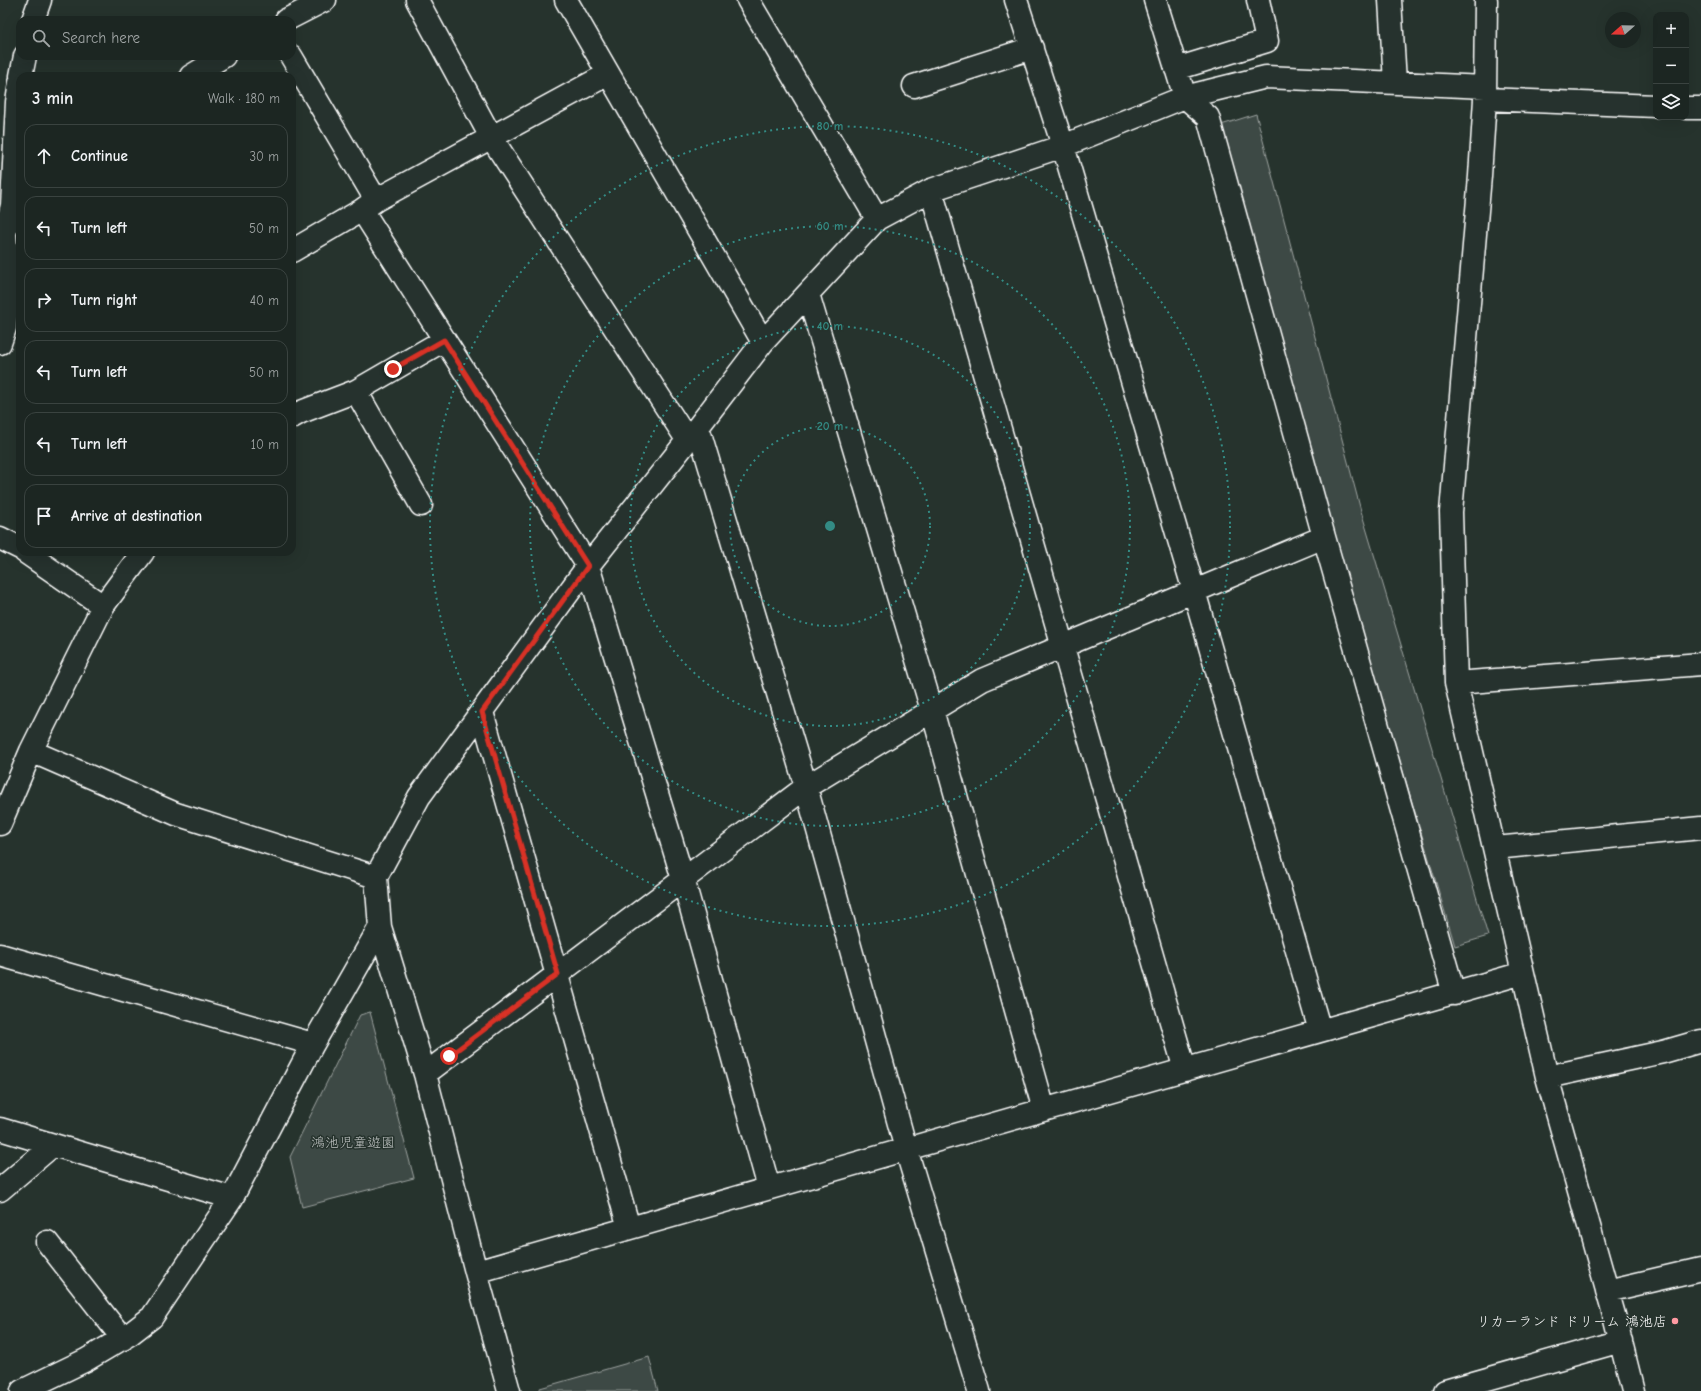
<!DOCTYPE html>
<meta charset="utf-8">
<style>
:root{--surface:#1c2622;--page:#29322f;--text:#f1f3f6;--muted:#a0a5a5;--line:#3a4340}
body{margin:0;font-family:"Comic Neue","Klee One",sans-serif;background:var(--page);color:var(--text)}
.controls{position:absolute;right:12px;top:12px;display:grid;overflow:hidden;border-radius:8px;box-shadow:0 4px 16px #0002}
.controls button{width:36px;height:36px;display:grid;place-items:center;padding:0;border:0;border-bottom:1px solid var(--line);background:var(--surface);color:var(--text);font:20px sans-serif}
.compass{position:absolute;left:1605px;top:12px;width:36px;height:36px;border-radius:50%;background:var(--surface);box-shadow:0 4px 16px #0002;rotate:250deg}
.stop{position:absolute;width:12px;height:12px;margin:-9px;border:3px solid #d93025;border-radius:50%;background:#fff}
.stop.end{background:#d93025;border-color:#fff;box-shadow:0 1px 4px #0008}
.list{margin:0;padding:0;list-style:none}
h2{display:flex;justify-content:space-between;align-items:center;height:52px;margin:0;padding:0 16px;font-size:17px}
h2 small{font-size:13px;font-weight:400;color:var(--muted)}
.list li{display:grid;grid-template-columns:26px 1fr auto;gap:12px;align-items:center;box-sizing:border-box;height:64px;margin:0 8px 8px;padding:0 8px;border:1px solid var(--line);border-radius:12px}
.list b{display:block;font-size:15px;white-space:nowrap}
.list em{font-size:13px;font-style:normal;color:var(--muted)}
.icon{flex:none;width:22px;height:22px;fill:none;stroke:currentColor;stroke-width:2;stroke-linecap:round;stroke-linejoin:round}
.map{position:relative;flex:none;width:1701px;height:1391px;overflow:hidden}
.search{position:absolute;background:var(--surface);box-shadow:0 4px 16px #0002;left:16px;top:16px;width:280px;height:44px;display:flex;align-items:center;gap:10px;box-sizing:border-box;padding:0 14px;border-radius:12px;color:var(--muted);font-size:15px}
.panel{position:absolute;background:var(--surface);box-shadow:0 4px 16px #0002;left:16px;top:72px;width:280px;height:484px;border-radius:12px}
.map>svg:first-child{display:block}
</style>
<div class="map">
<svg width="1701" height="1391" viewBox="0 0 1701 1391">
<rect width="100%" height="100%" fill="#26332d"/>
<filter id="ink" filterUnits="userSpaceOnUse"><feTurbulence type="fractalNoise" baseFrequency=".025" numOctaves="2"/><feDisplacementMap in="SourceGraphic" scale="8" xChannelSelector="R" yChannelSelector="G"/><feConvolveMatrix kernelMatrix="1 2 1 2 8 2 1 2 1" color-interpolation-filters="sRGB"/></filter>
<g filter="url(#ink)">
<path fill="#3e4944" stroke="#9ea4a2" d="M1256 114 1361 511 1488 936 1455 946 1327 517 1218 126Z
M370 1012 414 1178 302 1207 290 1157 360 1015Z
M649 1357 658 1391H540V1388Z"/>
<g fill="none" stroke-linecap="round" stroke-linejoin="round">
<defs>
<path id="minor" d="M417 0 491 137 688 441
M566 0 763 342
M748 0 877 219
M1016 0 1063 146 1194 591 1320 1031
M1155 0 1185 97 1266 77 1485 87
M1390 0 1395 82
M1486 0 1485 99 1480 176 1451 512 1456 683 1547 1077 1614 1315 1633 1391
M33 20 40 0
M286 20 325 0
M291 56 376 200
M1176 69 1267 41 1258 0
M21 76 25 56
M191 76 224 56
M914 86 1032 48
M1485 99 1656 106
M1686 108H1701
M931 190 1185 1070
M362 210 588 566 683 879 769 1188
M292 251 362 210 376 200 608 74
M808 294 932 710 1044 1110
M0 343 5 328 9 283 5 234 12 205 17 102 20 83
M356 391 421 505
M292 417 301 412 356 391 444 340
M698 427 806 787 906 1149 979 1391
M0 538 20 548
M25 552 103 606
M1456 683 1701 664
M482 712 629 1228
M31 751 176 814 376 877
M0 824 31 751 103 606 143 552
M1495 848 1701 828
M0 955 313 1044
M425 1074 806 787 982 680 1324 537
M1547 1077 1663 1052 1701 1041
M0 1129 232 1198
M0 1190 53 1145
M47 1242 123 1339
M476 1272 1523 973
M1607 1291 1701 1269
M22 1391 86 1360 130 1334 152 1317 232 1198 313 1044 380 927
M509 1391 476 1272 425 1074 380 927 376 877 419 797 588 566 698 427 763 342 877 219 931 190 1063 146 1185 97 1208 117 1324 537 1454 994
M1445 1391 1621 1341"/>
</defs>
<use href="#minor" stroke="#fff" stroke-width="25"/>
<use href="#minor" stroke="#26332d" stroke-width="22"/>
</g>
</g>
<g fill="none" stroke-linecap="round" stroke-linejoin="round" filter="url(#ink)">
<path stroke="#d93025" stroke-width="5" d="M393 369 444 340 588 566 482 712 558 974 449 1056"/>
</g>
<g fill="none" stroke="#338b84" stroke-width="2" stroke-dasharray="2 4">
<circle cx="830" cy="526" r="100"/>
<circle cx="830" cy="526" r="200"/>
<circle cx="830" cy="526" r="300"/>
<circle cx="830" cy="526" r="400"/>
</g>
<circle fill="#ff9aa2" stroke="#26332d" stroke-width="1.5" cx="1675" cy="1321" r="4"/>
<g text-anchor="middle" dominant-baseline="central" stroke-width="3" stroke-linejoin="round" paint-order="stroke">
<g font-size="14" fill="#bbbfbe" stroke="#26332d">
<text x="353" y="1142">鴻池児童遊園</text>
</g>
<g font-size="14" fill="#fff" stroke="#26332d" text-anchor="end">
<text x="1667" y="1321">リカーランド ドリーム 鴻池店</text>
</g>
</g>
<circle cx="830" cy="526" r="6" fill="#338b84" stroke="#26332d" stroke-width="2"/>
<g font-size="12" text-anchor="middle" font-weight="bold" fill="#338b84" stroke="#26332d" stroke-width="3" stroke-linejoin="round" paint-order="stroke">
<text x="830" y="130">80 m</text>
<text x="830" y="230">60 m</text>
<text x="830" y="330">40 m</text>
<text x="830" y="430">20 m</text>
</g>
</svg>
<div class="controls">
<button>+</button>
<button>−</button>
<button><svg class="icon" aria-label="layers" viewBox="0 0 24 24"><path d="M12 4l9 5-9 5-9-5zM3 14l9 5 9-5"/></svg></button>
</div>
<svg class="compass" viewBox="-18 -18 36 36"><path d="M0-13l5 13h-10z" fill="#e53935"/><path d="M0 13l5-13h-10z" fill="#a0a5a5"/></svg>
<div class="stop" style="left:449px;top:1056px"></div>
<div class="stop end" style="left:393px;top:369px"></div>
<div class="search"><svg class="icon" aria-label="search" viewBox="0 0 24 24"><circle cx="10" cy="10" r="6"/><path d="M15 15l6 6"/></svg>Search here</div>
<section class="panel">
<h2>3 min<small>Walk · 180 m</small></h2>
<ul class="list">
<li><svg class="icon" aria-label="ahead" viewBox="0 0 24 24"><path d="M12 20V5M6 11l6-6 6 6"/></svg><div><b>Continue</b></div><em>30 m</em></li>
<li><svg class="icon" aria-label="left" viewBox="0 0 24 24"><path d="M17 20v-9H6M10 6l-5 5 5 5"/></svg><div><b>Turn left</b></div><em>50 m</em></li>
<li><svg class="icon" aria-label="right" viewBox="0 0 24 24"><path d="M7 20v-9h11M14 6l5 5-5 5"/></svg><div><b>Turn right</b></div><em>40 m</em></li>
<li><svg class="icon" aria-label="left" viewBox="0 0 24 24"><path d="M17 20v-9H6M10 6l-5 5 5 5"/></svg><div><b>Turn left</b></div><em>50 m</em></li>
<li><svg class="icon" aria-label="left" viewBox="0 0 24 24"><path d="M17 20v-9H6M10 6l-5 5 5 5"/></svg><div><b>Turn left</b></div><em>10 m</em></li>
<li><svg class="icon" aria-label="arrive" viewBox="0 0 24 24"><path d="M6 21V4h12l-3 4 3 4H6"/></svg><div><b>Arrive at destination</b></div></li>
</ul>
</section>
</div>
